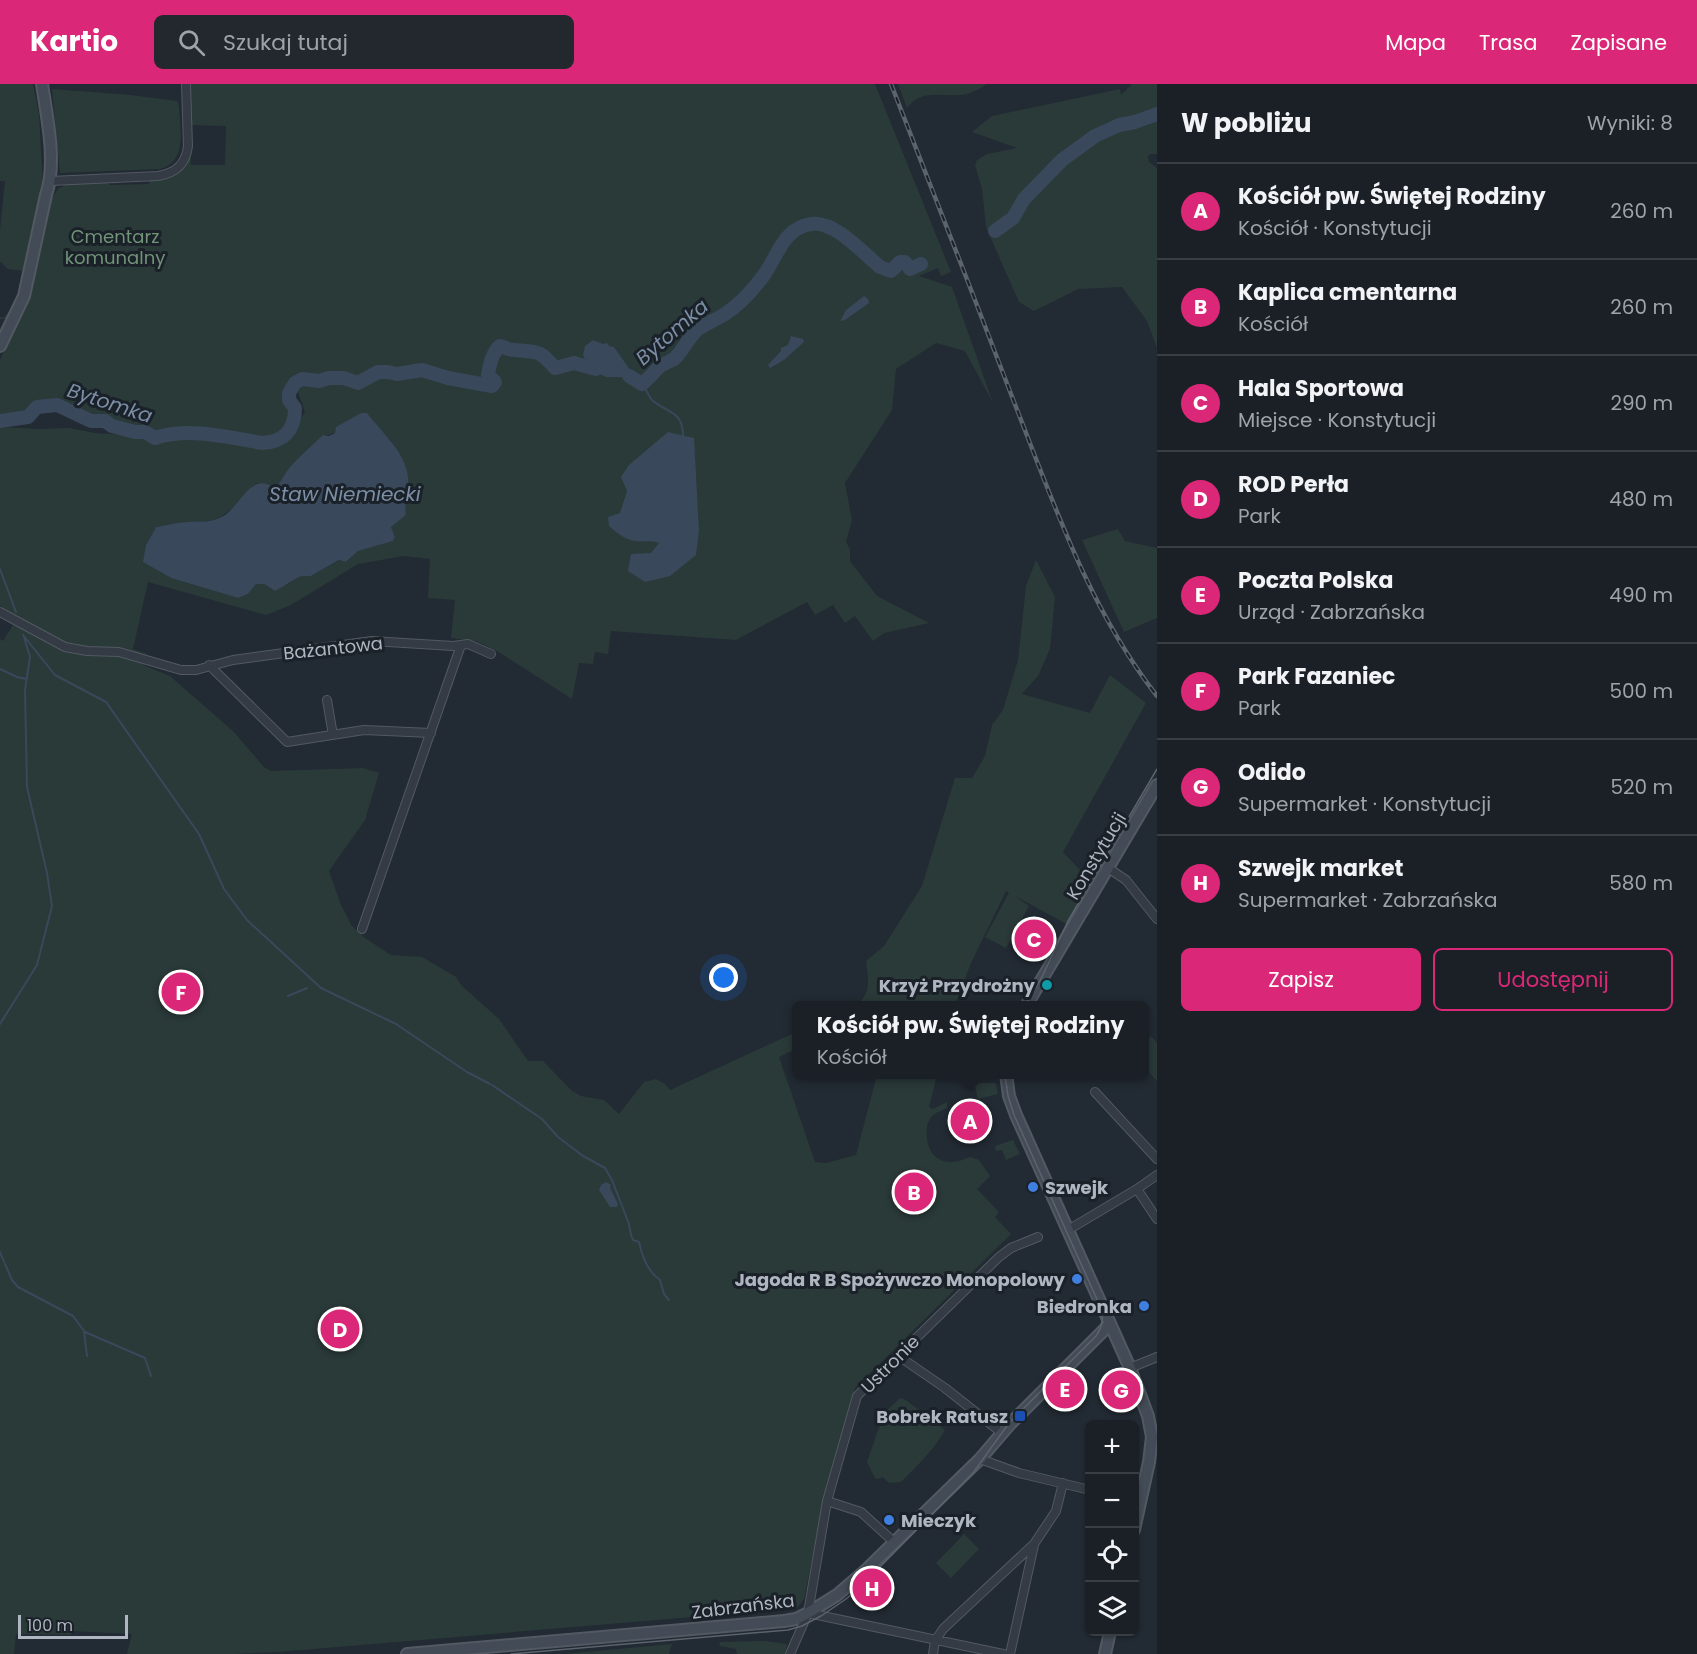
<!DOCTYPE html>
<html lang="pl">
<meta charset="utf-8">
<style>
:root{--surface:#1a2026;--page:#23282e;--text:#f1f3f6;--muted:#9fa3a7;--line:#383e43;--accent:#db2777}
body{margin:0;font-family:Poppins,sans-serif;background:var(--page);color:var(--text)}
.controls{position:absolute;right:18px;bottom:18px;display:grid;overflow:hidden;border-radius:9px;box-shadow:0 2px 4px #0004}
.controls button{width:54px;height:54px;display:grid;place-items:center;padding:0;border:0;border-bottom:2px solid var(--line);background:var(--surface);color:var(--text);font:30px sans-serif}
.scale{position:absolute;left:18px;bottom:15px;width:110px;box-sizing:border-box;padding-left:6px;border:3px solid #afb6c1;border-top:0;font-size:16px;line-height:21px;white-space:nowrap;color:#afb6c1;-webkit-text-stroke:4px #1a2128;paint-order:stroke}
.you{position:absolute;left:724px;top:894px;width:21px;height:21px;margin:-15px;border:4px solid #fff;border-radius:50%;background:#1a73e8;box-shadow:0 0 0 9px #1a73e833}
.badge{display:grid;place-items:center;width:39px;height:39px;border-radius:50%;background:var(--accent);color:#fff;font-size:20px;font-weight:700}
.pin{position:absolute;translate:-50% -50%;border:3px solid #fff;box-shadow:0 2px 6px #0006}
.popup{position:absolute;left:792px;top:917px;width:357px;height:78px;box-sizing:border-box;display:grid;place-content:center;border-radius:9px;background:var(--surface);filter:drop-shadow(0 2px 4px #0005);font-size:20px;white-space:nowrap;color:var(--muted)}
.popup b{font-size:22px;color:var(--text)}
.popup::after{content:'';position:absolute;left:50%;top:100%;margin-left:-12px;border:12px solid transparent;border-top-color:var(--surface)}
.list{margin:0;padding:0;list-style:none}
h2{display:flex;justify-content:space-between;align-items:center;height:78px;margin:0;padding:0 24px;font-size:26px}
h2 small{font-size:20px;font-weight:400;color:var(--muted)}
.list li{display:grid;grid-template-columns:39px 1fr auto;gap:18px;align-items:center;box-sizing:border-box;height:96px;padding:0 24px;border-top:2px solid var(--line)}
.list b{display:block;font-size:22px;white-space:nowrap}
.list p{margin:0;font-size:20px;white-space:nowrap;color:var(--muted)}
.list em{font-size:20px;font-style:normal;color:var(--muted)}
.actions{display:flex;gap:12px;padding:18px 24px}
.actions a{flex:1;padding:14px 0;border:2px solid var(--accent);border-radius:9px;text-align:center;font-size:21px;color:var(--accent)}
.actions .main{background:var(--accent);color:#fff}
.icon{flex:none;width:33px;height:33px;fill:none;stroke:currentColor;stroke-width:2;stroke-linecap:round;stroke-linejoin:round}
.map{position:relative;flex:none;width:1157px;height:1570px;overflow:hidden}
header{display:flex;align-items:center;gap:36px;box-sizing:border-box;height:84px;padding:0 30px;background:var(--accent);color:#fff}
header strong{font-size:28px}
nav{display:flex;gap:33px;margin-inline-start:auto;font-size:21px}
.search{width:420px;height:54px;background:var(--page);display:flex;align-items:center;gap:15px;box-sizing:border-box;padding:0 21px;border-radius:9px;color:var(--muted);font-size:22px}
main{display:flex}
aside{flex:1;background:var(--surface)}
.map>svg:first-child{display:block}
</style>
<header>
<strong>Kartio</strong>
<div class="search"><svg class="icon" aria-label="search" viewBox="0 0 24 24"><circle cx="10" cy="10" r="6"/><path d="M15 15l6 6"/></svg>Szukaj tutaj</div>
<nav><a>Mapa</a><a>Trasa</a><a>Zapisane</a></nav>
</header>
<main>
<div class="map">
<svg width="1157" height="1570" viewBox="0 0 1157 1570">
<rect width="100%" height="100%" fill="#222a33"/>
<path fill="#2a3a39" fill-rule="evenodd" d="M0 0H33L39 30 43 104 25 202 8 235H0V233H4C17 221 21 204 24 187L8 185 0 177V147L5 97H0Z
M190 0H875L951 188 941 192 938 184 919 192 952 203 993 319 965 267 936 259 896 285 892 326 845 399 852 436 846 458 850 465V477L877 512 929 539 884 549 873 557 855 532 845 539 833 521 815 531 807 518 736 556 611 547 608 570 595 568 593 580 579 579 572 615 497 567 476 557 451 554 455 516 428 514 430 475 404 472 358 480 291 521 266 531 148 498 133 565 147 570 143 581 170 592 234 648 264 683 271 687 363 684 379 689 365 736 329 787 341 821 352 842 365 854 391 871 422 873 456 893 461 901 499 935 528 977H543L572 1007 581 1012 604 1016 619 1030 644 998 656 995 665 1000 670 1006 796 948V965L779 973 815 1078 826 1079 856 1071 877 991H937L929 1023 933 1025 947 1018V1024C943 1026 934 1029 931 1033 923 1044 926 1069 939 1075 950 1081 960 1077 970 1073L979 1076 990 1092 977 1105 999 1128 995 1133 1011 1150 855 1304 827 1400 804 1515 797 1524 713 1534 704 1532 278 1568 234 1570H127L132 1550 71 1547V1551L16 1550 14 1570H0V555L3 557 13 541 20 543 24 536 0 522V343L41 345 69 344 95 349 169 354H202L252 361 285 359 305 328 293 294C282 303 282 315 292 323L291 335 284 350C265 363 246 351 225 349 203 346 177 346 155 352L147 347 113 341C107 333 100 337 91 335 77 331 67 319 52 319 35 318 35 327 23 332 16 335 7 335 0 335V276L29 210 51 115 58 105 67 100 106 97 110 101 149 100 150 96C174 94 185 91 191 66V81H225L226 42 191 41ZM361 329 392 358 406 415V431L391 443 395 453 393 457 357 467 347 478 340 476 311 492H301L288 500 270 504 264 500H256L248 510 238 514 171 494 144 478 146 461 156 443C167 441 179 438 190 438 204 438 214 438 226 429 239 421 245 408 257 399L275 404C282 398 284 391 290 384 300 372 312 362 323 351 337 353 350 336 361 329Z
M898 0H987C980 5 970 10 961 11 940 13 922 4 907 24Z
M1132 0H1157V70H1150L1148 72 1149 78 1157 84V264L1147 237 1122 203 1078 205 1034 227 1019 218 986 143 982 105 975 81 977 76 987 70 1017 64 972 48 992 32 1120 5 1121 11Z
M52 5 131 11 177 17 179 23C180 45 188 77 160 85L60 89Z
M1118 445 1125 457 1157 464V534L1124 548 1082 456Z
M1036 476 1055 513 1050 565 1038 592 1022 610 1090 629 1110 591 1146 619 1063 768 1095 802 1072 843 1015 812 1029 822 1006 864 985 853 1009 809 1006 807 971 879 955 921 853 922C873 912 868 895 866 877L884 862 922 802 955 694H972L985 672 992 641 1003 626 1018 576 1026 502Z
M1151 952 1157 959V997L1144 983V958Z
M974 999H996L998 1010 978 1015Z
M1013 1056 1020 1070 1006 1076 1002 1066 996 1067 995 1062Z
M900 1314 906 1316 945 1346C934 1366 918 1381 901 1398L889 1399 883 1393 878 1395 875 1394 867 1378 884 1329Z
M964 1450 979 1465 951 1494 936 1479Z
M764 1557 787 1560 785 1570H737L736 1565 720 1562 719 1558Z
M672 1560 669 1570H564Z"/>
<path fill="#39485a" d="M864 212 868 215 869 219 845 236 840 237 846 226Z
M791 252 803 255 804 258 784 276 770 284 768 281 781 267V264L788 261Z
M593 256 603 260 607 259 609 262 614 263 633 290 644 298V302H641L626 293H606L587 284 577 286 580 277H586L583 271 585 262Z
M361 329H367C382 349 405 367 408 393 409 406 404 418 406 431L391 443 395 453 393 457 358 467 346 478 339 476 311 492H301L275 507 264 500H256L248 510 238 514 171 494 143 478 146 461 156 443C167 441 178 438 189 438 203 437 212 439 225 431 242 419 251 387 275 404 282 397 284 390 290 383 300 372 312 361 323 351L329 352 335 349 336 343Z
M668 348 694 354 699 447 696 471 670 492 645 498 628 487 631 470 651 469 659 459C650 456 643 458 634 457 625 455 615 448 609 442L608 433 620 429 627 407 621 393 629 381Z
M606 1098 611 1101 610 1104 618 1120 617 1123H610L599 1106 601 1101Z"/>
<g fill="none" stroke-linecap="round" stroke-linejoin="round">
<path stroke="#39485a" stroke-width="2" d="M643 301C647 306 649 314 653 317 668 329 683 327 683 352
M0 485 16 528
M23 551 55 591 106 618 199 750 224 805 247 836 321 904 396 940 467 988 490 1000
M0 585 17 593 27 595
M288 912 307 904
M0 940 37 881 52 822 47 789 27 703 25 606 30 573 24 553
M492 1001 542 1035 558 1053 583 1072 605 1084 612 1096 629 1140 631 1151 633 1156 639 1158C642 1172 648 1188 660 1196L664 1210 669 1216
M0 1168 4 1178
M5 1180 12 1196 18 1203 73 1232 84 1247 87 1272
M85 1248 145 1274 151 1292"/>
<path stroke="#39485a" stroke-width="14" d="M995 147 1013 134 1024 115 1062 76 1095 52 1119 41 1135 38 1157 30
M629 292 642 300C648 295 653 290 658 284 662 280 669 278 674 275 683 267 688 254 697 246 706 239 716 236 725 230 741 220 753 206 764 191 778 171 784 143 812 140 835 137 863 169 880 183L891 187 900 178H905L910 185 921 180
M0 337 28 333 37 323 57 321 91 337H105L112 342 135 348H145L155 354C189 343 227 353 262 359 283 358 295 347 295 324L289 316V309L295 299 302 295 319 297 329 294H344L358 299 378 288H388L397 290 422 286 448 294 492 302 495 298 488 291C489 282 493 267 500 262 505 263 509 266 514 266 537 268 539 265 555 284L574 279 596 285"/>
<defs>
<path id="street" d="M51 97 158 92C176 89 186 80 188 62L186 0
M0 528 65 563 87 567 119 568 181 586H196L233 576 372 557 453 562 468 560 491 570
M209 581 287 658 364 646 431 649
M327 616 333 651
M1108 784 1126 796 1157 835
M362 845 461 561
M1095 1008 1157 1075
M1137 1105 1157 1135
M1068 1146 1137 1105 1157 1091
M897 1271 945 1304 1002 1349
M1130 1284 1157 1273
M980 1375 1019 1389 1090 1406
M827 1417 861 1428 895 1459
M808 1529 1003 1570
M790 1570 808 1529 827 1417 857 1312 999 1173 1011 1164 1038 1153
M933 1570 935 1557 943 1545 1034 1460 1056 1427 1063 1399
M1010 1570 1034 1461"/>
<path id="secondary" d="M0 262 24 212 46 111C57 80 47 33 42 0
M1026 922 1157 701
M1006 990 1009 1012 1016 1031 1130 1284 1148 1332 1152 1353 1149 1378 1134 1446
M407 1570 784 1537 796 1535 808 1529 837 1511 866 1486 980 1375 1010 1340 1110 1240
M1105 1570 1110 1548"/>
</defs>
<use href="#street" stroke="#525962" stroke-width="10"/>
<use href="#secondary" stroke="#525962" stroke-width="14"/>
<use href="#street" stroke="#353b44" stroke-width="8"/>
<use href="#secondary" stroke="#434b56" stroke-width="10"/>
<path stroke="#5b636d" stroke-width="1.5" d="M1025 922 1042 893 1068 837 1157 685
M511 1570 788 1546 802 1542 821 1532 846 1515 859 1504 973 1389 1009 1339 1096 1252C1103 1242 1104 1233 1100 1222L1014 1031 1008 1012 1005 990"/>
<defs>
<path id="rail" d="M891 0C933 108 975 215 1016 323 1055 423 1090 526 1157 612"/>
</defs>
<use href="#rail" stroke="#5b636d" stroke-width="4.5"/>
<use href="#rail" stroke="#1a2128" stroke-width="2" stroke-dasharray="7" stroke-linecap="butt"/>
</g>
<circle fill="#0f9aa8" stroke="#1a2128" stroke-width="2" cx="1047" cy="901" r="6"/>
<g fill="#3f7fe0" stroke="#1a2128" stroke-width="2">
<circle cx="1033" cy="1103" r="6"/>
<circle cx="1077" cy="1195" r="6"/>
<circle cx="1144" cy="1222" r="6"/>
<circle cx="889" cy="1436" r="6"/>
</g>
<rect fill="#1a4fb4" stroke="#1a2128" stroke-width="2" x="1014" y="1326" width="12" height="12" rx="3"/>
<g text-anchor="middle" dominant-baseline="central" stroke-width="6" stroke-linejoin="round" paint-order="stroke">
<g font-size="18" fill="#719378" stroke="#1a2128">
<text x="115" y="152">Cmentarz<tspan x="115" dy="21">komunalny</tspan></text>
</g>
<g font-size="18" fill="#afb6c1" stroke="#1a2128">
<text transform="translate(333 564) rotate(-6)">Bażantowa</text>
<text transform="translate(1096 772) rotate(-59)">Konstytucji</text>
<text transform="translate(890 1280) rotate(-45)">Ustronie</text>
<text transform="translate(743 1522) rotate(-7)">Zabrzańska</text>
</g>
<g font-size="18" font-weight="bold" fill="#afb6c1" stroke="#1a2128" text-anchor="end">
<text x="1035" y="901">Krzyż Przydrożny</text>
<text x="1045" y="1103" text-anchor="start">Szwejk</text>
<text x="1065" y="1195">Jagoda R B Spożywczo Monopolowy</text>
<text x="1132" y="1222">Biedronka</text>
<text x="1008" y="1332">Bobrek Ratusz</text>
<text x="901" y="1436" text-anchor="start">Mieczyk</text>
</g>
<g font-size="20" font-style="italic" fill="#7b8ea5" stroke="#1a2128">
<text transform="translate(672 248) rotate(-41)">Bytomka</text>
<text transform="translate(110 319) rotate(18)">Bytomka</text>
<text x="345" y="410">Staw Niemiecki</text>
</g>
</g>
</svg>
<div class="controls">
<button>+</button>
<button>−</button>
<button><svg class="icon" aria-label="locate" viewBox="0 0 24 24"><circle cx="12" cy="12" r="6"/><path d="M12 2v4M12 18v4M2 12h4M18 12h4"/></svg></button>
<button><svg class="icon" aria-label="layers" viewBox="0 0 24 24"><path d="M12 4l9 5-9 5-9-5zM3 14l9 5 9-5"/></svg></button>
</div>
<div class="scale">100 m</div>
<div class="you"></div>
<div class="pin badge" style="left:970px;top:1037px">A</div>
<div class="popup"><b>Kościół pw. Świętej Rodziny</b>Kościół</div>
<div class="pin badge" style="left:914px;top:1108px">B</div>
<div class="pin badge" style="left:1034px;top:855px">C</div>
<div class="pin badge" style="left:340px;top:1245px">D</div>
<div class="pin badge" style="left:1065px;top:1305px">E</div>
<div class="pin badge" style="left:181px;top:908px">F</div>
<div class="pin badge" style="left:1121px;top:1306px">G</div>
<div class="pin badge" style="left:872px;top:1504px">H</div>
</div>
<aside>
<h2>W pobliżu<small>Wyniki: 8</small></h2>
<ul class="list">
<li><span class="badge">A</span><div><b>Kościół pw. Świętej Rodziny</b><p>Kościół · Konstytucji</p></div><em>260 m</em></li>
<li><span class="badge">B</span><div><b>Kaplica cmentarna</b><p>Kościół</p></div><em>260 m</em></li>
<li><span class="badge">C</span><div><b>Hala Sportowa</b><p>Miejsce · Konstytucji</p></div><em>290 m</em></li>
<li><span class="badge">D</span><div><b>ROD Perła</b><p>Park</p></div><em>480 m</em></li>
<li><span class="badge">E</span><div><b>Poczta Polska</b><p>Urząd · Zabrzańska</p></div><em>490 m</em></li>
<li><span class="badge">F</span><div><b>Park Fazaniec</b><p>Park</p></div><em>500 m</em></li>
<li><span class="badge">G</span><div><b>Odido</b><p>Supermarket · Konstytucji</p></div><em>520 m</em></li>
<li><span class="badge">H</span><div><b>Szwejk market</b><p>Supermarket · Zabrzańska</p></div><em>580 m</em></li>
</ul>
<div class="actions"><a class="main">Zapisz</a><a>Udostępnij</a></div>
</aside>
</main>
